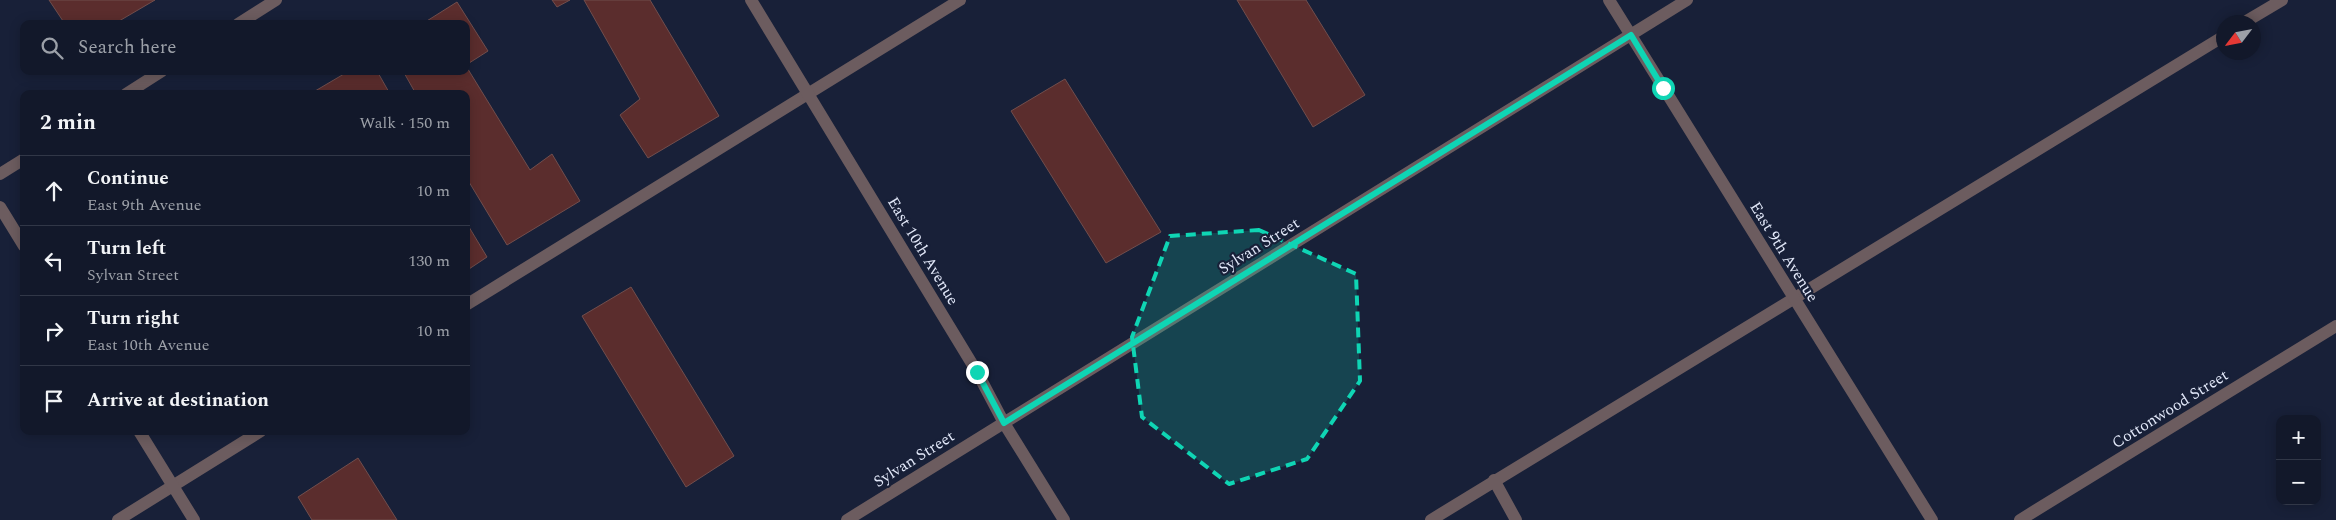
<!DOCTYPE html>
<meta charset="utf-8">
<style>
:root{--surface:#12182a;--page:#1b2132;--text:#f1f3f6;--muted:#9ca0a8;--line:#313747}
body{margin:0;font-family:Spectral,serif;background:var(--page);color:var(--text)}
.controls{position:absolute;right:15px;bottom:15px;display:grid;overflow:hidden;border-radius:10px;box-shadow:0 2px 12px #0003}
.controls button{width:45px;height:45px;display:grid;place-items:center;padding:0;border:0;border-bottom:1px solid var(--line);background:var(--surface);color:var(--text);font:25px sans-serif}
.compass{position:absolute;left:2216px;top:15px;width:45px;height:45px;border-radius:50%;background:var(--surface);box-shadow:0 2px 12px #0003;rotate:238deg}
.stop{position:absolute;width:15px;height:15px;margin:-11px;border:4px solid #0fd5b4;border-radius:50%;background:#fff}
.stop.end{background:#0fd5b4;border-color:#fff;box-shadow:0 1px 5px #0008}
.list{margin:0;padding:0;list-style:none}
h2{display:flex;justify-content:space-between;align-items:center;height:65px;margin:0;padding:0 20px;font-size:21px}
h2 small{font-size:16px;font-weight:400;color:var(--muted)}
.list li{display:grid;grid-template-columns:32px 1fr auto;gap:15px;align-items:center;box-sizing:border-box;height:70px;padding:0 20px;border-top:1px solid var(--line)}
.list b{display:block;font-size:19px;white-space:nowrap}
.list p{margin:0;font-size:16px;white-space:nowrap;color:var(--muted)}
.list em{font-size:16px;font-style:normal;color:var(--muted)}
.icon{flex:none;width:28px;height:28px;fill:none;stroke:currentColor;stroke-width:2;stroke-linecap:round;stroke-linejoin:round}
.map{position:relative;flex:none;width:2336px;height:520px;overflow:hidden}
.search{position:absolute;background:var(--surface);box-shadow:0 2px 12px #0003;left:20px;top:20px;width:450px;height:55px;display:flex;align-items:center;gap:12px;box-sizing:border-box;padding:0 18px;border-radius:10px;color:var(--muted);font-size:19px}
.panel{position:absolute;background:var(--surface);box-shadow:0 2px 12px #0003;left:20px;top:90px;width:450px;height:345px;border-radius:10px}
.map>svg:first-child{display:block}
</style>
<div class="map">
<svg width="2336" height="520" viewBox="0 0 2336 520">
<rect width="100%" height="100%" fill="#182038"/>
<path fill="#5b2d2d" stroke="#714e4d" d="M49 0H155L114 24H65Z
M552 0H570L557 7Z
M584 0H650L719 116 648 158 620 115 640 99Z
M1237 0H1306L1365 95 1313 127Z
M457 2 488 51 466 65V24H422Z
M466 66 530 170 552 154 580 201 507 245 466 177V94H416L403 71H466Z
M349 71H377L390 94H310Z
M1065 79 1161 232 1106 263 1011 111Z
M466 222 487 257 466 271Z
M631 287 734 456 686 487 582 316Z
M358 458 397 520H312L298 497Z"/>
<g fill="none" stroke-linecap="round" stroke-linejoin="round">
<path stroke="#6c5c5f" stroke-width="12" d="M2245 22 2282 0
M466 305 960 0
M1494 480 1516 520
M118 520 261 431
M1431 520 2224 36"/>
<path stroke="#6c5c5f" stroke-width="12" d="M751 0 977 372 1004 423 1064 520
M1609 0 1932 520
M238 24 276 0
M126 94 162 71
M0 174 24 159
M0 207 24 246
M139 431 194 520
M847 520 1687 0
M2020 520 2336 326"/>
</g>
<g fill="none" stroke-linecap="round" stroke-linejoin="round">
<path stroke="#0fd5b4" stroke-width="6" d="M977 372 1004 423 1631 35 1663 88"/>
</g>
<path fill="#0fd5b4" fill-opacity="0.2" stroke="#0fd5b4" stroke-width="4" stroke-dasharray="10 6" stroke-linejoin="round" d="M1259 230 1356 274 1360 381 1307 459 1229 484 1142 417 1132 337 1170 236Z"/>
<g text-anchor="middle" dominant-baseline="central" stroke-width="4.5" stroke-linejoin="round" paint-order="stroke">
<g font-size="16" fill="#e2e8f9" stroke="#182038">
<text transform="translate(1259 246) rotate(-32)">Sylvan Street</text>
<text transform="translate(923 251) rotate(59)">East 10th Avenue</text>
<text transform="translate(1784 252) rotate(58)">East 9th Avenue</text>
<text transform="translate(2170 409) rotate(-32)">Cottonwood Street</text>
<text transform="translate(914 459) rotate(-32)">Sylvan Street</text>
</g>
</g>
</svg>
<div class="controls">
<button>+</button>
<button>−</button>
</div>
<svg class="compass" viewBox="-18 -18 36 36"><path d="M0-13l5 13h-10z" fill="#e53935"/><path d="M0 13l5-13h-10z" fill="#9ca0a8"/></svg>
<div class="stop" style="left:1663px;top:88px"></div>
<div class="stop end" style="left:977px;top:372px"></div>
<div class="search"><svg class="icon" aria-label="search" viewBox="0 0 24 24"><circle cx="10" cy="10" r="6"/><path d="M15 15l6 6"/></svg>Search here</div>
<section class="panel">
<h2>2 min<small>Walk · 150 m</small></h2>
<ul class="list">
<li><svg class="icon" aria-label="ahead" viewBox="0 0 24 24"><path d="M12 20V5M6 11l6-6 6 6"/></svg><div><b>Continue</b><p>East 9th Avenue</p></div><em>10 m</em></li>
<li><svg class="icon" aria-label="left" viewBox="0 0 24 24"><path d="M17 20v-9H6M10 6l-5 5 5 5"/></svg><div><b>Turn left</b><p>Sylvan Street</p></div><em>130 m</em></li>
<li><svg class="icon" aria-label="right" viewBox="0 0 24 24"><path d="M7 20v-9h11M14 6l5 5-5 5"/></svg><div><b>Turn right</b><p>East 10th Avenue</p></div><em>10 m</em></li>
<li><svg class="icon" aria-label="arrive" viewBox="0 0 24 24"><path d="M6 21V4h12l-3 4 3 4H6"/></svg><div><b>Arrive at destination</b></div></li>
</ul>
</section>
</div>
